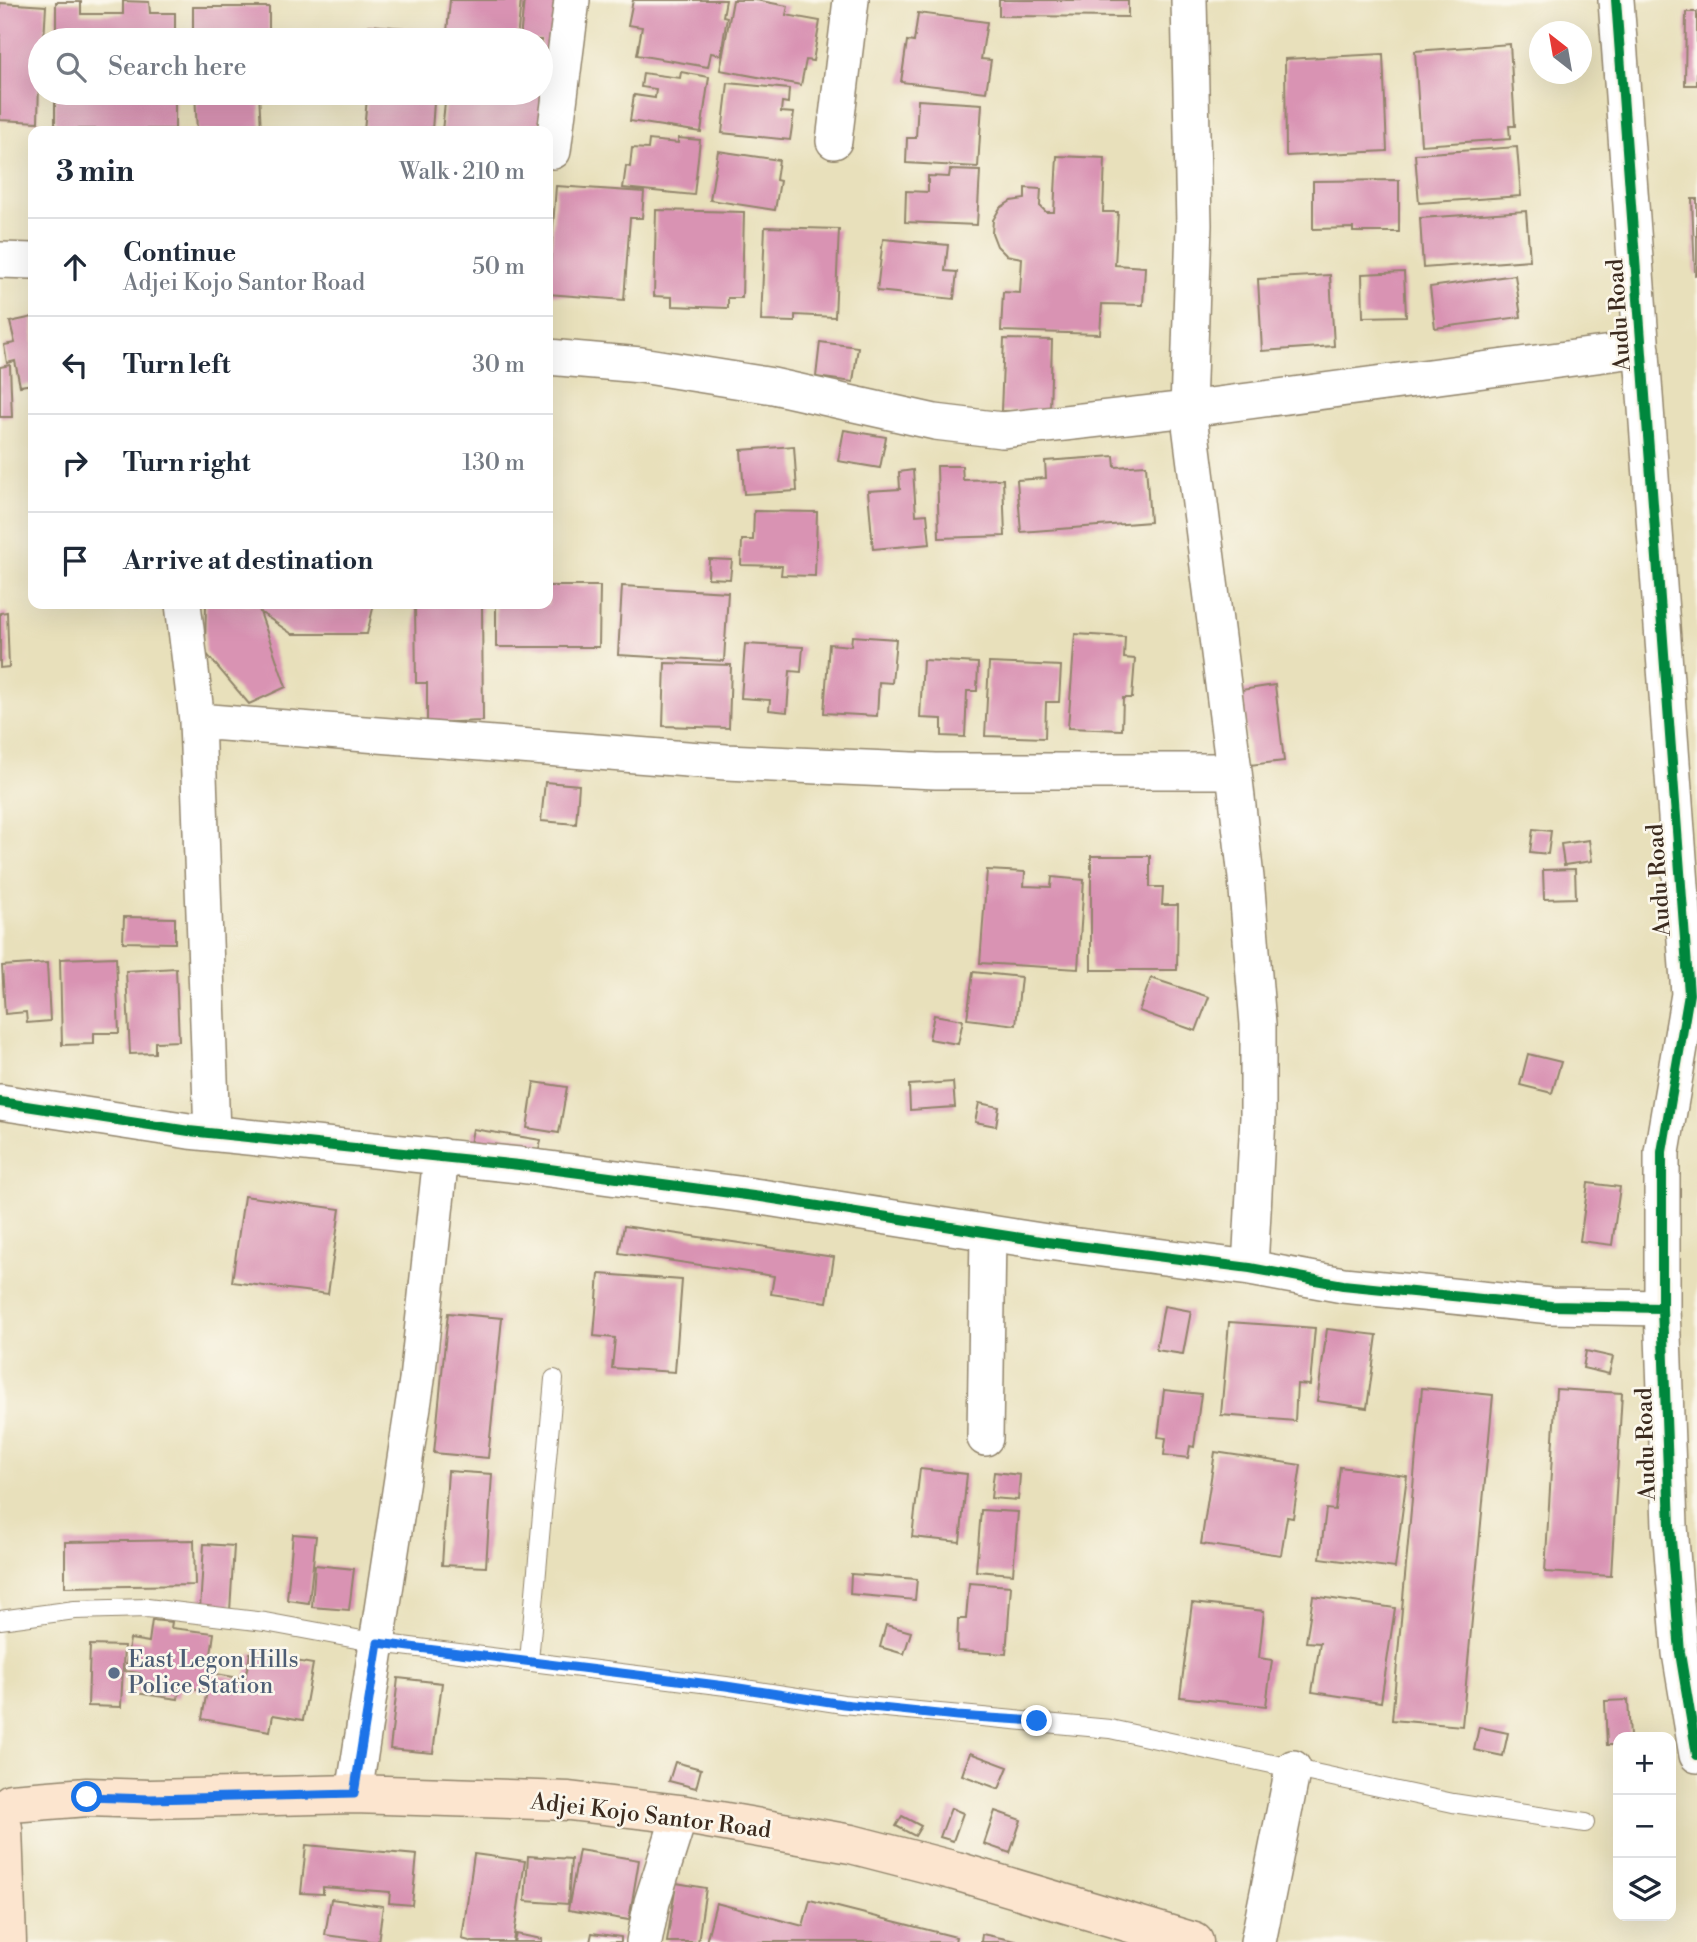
<!DOCTYPE html>
<meta charset="utf-8">
<style>
:root{--surface:#fff;--page:#f2f2f3;--text:#1f2937;--muted:#747a83;--line:#e0e1e3}
body{margin:0;font-family:"Libre Bodoni",serif;background:var(--page);color:var(--text)}
.controls{position:absolute;right:21px;bottom:21px;display:grid;overflow:hidden;border-radius:14px;box-shadow:0 7px 28px #0002}
.controls button{width:63px;height:63px;display:grid;place-items:center;padding:0;border:0;border-bottom:2px solid var(--line);background:var(--surface);color:var(--text);font:35px sans-serif}
.compass{position:absolute;left:1529px;top:21px;width:63px;height:63px;border-radius:50%;background:var(--surface);box-shadow:0 7px 28px #0002;rotate:329deg}
.stop{position:absolute;width:21px;height:21px;margin:-16px;border:5px solid #1a73e8;border-radius:50%;background:#fff}
.stop.end{background:#1a73e8;border-color:#fff;box-shadow:0 2px 7px #0008}
.list{margin:0;padding:0;list-style:none}
h2{display:flex;justify-content:space-between;align-items:center;height:91px;margin:0;padding:0 28px;font-size:30px}
h2 small{font-size:23px;font-weight:400;color:var(--muted)}
.list li{display:grid;grid-template-columns:46px 1fr auto;gap:21px;align-items:center;box-sizing:border-box;height:98px;padding:0 28px;border-top:2px solid var(--line)}
.list b{display:block;font-size:26px;white-space:nowrap}
.list p{margin:0;font-size:23px;white-space:nowrap;color:var(--muted)}
.list em{font-size:23px;font-style:normal;color:var(--muted)}
.icon{flex:none;width:38px;height:38px;fill:none;stroke:currentColor;stroke-width:2;stroke-linecap:round;stroke-linejoin:round}
.map{position:relative;flex:none;width:1697px;height:1942px;overflow:hidden}
.search{position:absolute;background:var(--surface);box-shadow:0 7px 28px #0002;left:28px;top:28px;width:525px;height:77px;display:flex;align-items:center;gap:18px;box-sizing:border-box;padding:0 24px;border-radius:38px;color:var(--muted);font-size:26px}
.panel{position:absolute;background:var(--surface);box-shadow:0 7px 28px #0002;left:28px;top:126px;width:525px;height:483px;border-radius:14px}
.map>svg:first-child{display:block}
</style>
<div class="map">
<svg width="1697" height="1942" viewBox="0 0 1697 1942">
<rect width="100%" height="100%" fill="#fbf7ec"/>
<filter id="ink" filterUnits="userSpaceOnUse"><feTurbulence type="fractalNoise" baseFrequency=".0143" numOctaves="2"/><feDisplacementMap in="SourceGraphic" scale="14" xChannelSelector="R" yChannelSelector="G"/><feConvolveMatrix kernelMatrix="1 2 1 2 8 2 1 2 1" color-interpolation-filters="sRGB"/></filter>
<filter id="wash" filterUnits="userSpaceOnUse"><feTurbulence type="fractalNoise" baseFrequency=".00686" numOctaves="4" result="noise"/><feDisplacementMap in="SourceGraphic" scale="28" xChannelSelector="R" yChannelSelector="G"/><feGaussianBlur stdDeviation="1.57" result="paint"/><feColorMatrix in="noise" values="0 0 0 0 0 0 0 0 0 0 0 0 0 0 0 0 0 1.4 0 .05"/><feComposite in="paint" operator="in"/></filter>
<g filter="url(#wash)">
<rect width="100%" height="100%" fill="#e8e0bb"/>
<g id="blocks">
<path fill="#d993b3" d="M450 0H521L517 40 447 32Z
M524 0H559L554 52 541 51V40H520Z
M633 0H726L723 16 727 17 721 55 711 53 708 67 637 55 642 27 628 25Z
M733 0H755L788 6 786 15 820 21 813 61 806 60 801 85 720 70Z
M999 0H1128V17L999 16Z
M123 1 149 2 150 13H175V40H56V2H81V14H123Z
M0 3 46 6 44 40H40L38 122 0 120Z
M193 7H269V40H193Z
M1686 12H1697V85H1685Z
M918 13 987 22 981 59 991 60 986 92 901 82 907 41 914 42Z
M369 25 441 31 440 40H367Z
M1510 44 1515 126H1509L1510 139 1421 145 1415 51Z
M541 54 550 55 540 131H442L446 93H541Z
M1383 54 1387 151 1286 156 1285 59Z
M681 72 709 77 701 132 630 121 634 95 655 98 656 89 641 87 643 73 680 78Z
M728 83 789 89 788 103 782 102 781 112 794 113 790 140 722 133Z
M55 93H175V129H55Z
M195 93H259L261 131H197Z
M367 98 434 102 432 131H364Z
M918 100 982 104 978 167 906 163 907 138H916Z
M678 138 700 140 694 195 623 188 626 166 630 167 632 148 648 149 649 140 678 143Z
M1517 147 1521 196 1419 203 1415 154Z
M718 151 779 160 776 180 780 181 775 210 710 200Z
M1057 156 1105 158 1103 212H1118L1115 265 1145 267 1143 305 1102 304 1100 334 1001 331 1003 292 1020 293 1022 258 1006 255 997 246 992 233 993 220 1000 208 1011 201 1025 199V188L1041 189 1040 206 1046 212H1054Z
M950 170 980 171 977 225 905 222 906 191 928 192V176L949 177Z
M1399 180V232H1353V228L1313 229V181Z
M556 186 644 192 642 218H630L624 300 548 294Z
M1692 199H1697V275H1695Z
M656 210 744 212 742 298H728V308L672 306V297L654 296Z
M1526 211 1530 260 1423 268 1420 218Z
M765 227 839 229 835 317 795 315V322L761 321Z
M883 239 948 245 945 271 957 272 954 299 877 291Z
M1404 272 1406 316 1363 317 1362 274Z
M1330 275 1334 346 1262 351 1258 279Z
M1515 275 1521 317 1435 328 1430 287Z
M33 317V384L20 386 15 361 7 363 4 345 15 343 10 322Z
M1004 339 1052 340 1050 412 1001 411Z
M820 342 858 347 853 382 816 377Z
M10 365 12 417H0V367Z
M844 430 886 437 880 468 838 461Z
M794 446 797 491 744 494 741 450Z
M1114 456 1115 467 1146 465 1150 522 1021 532 1017 480 1046 478 1045 461Z
M937 466H962L963 480 1003 479 1005 536 939 538Z
M913 470 916 515 927 514 930 544 873 549 868 491 900 489 899 472Z
M754 511 817 512 815 576 781 575 782 566 741 565 742 540H753Z
M709 559 732 560 730 579 708 578Z
M548 586H600L599 647H496V604H548Z
M622 586 728 592 724 661 618 655Z
M206 604H374L367 634H292L260 612 286 687 249 704 205 652Z
M415 604H482L483 721 427 723V683H416Z
M7 612 9 667 0 668V613Z
M1075 634 1125 637 1124 658 1135 659 1132 698H1123L1122 730 1068 728Z
M852 636 896 639 892 683 879 682 877 716 824 713 829 644 851 646Z
M745 644 803 647 801 672 790 671 787 712 769 710 770 700 741 698Z
M923 660 978 663 977 691H967L965 737 942 736V719L920 718Z
M665 663 731 665 729 728 663 726Z
M989 663 1061 666 1059 702H1046L1045 738 985 736Z
M1275 685 1284 761 1250 765 1241 690Z
M545 782 579 785 576 824 541 821Z
M1533 829 1551 831 1548 854 1530 852Z
M1589 840 1592 861 1564 865 1561 844Z
M1091 856H1150V887H1163L1162 905H1178L1177 970H1091Z
M1575 869 1576 898 1544 899 1543 870Z
M987 870 1025 872 1024 886 1051 887 1052 877 1084 880 1078 969 980 963Z
M124 917 175 918V943L123 942Z
M116 957 119 1033H94V1044L62 1045 60 959Z
M47 963 50 1021 27 1023 26 1012 5 1014 2 966Z
M176 968 179 1041 155 1042V1053L130 1054 126 971Z
M973 972 1021 977 1016 1025 967 1019Z
M1151 978 1209 997 1196 1031 1139 1011Z
M934 1015 963 1020 958 1044 929 1039Z
M1528 1054 1561 1062 1552 1093 1520 1085Z
M534 1082 567 1087 559 1133 527 1128Z
M953 1082 955 1107 910 1110 909 1085Z
M979 1103 999 1107 996 1126 975 1122Z
M473 1129 541 1140 538 1156 470 1144Z
M1588 1183 1620 1187 1612 1245 1580 1241Z
M244 1196 340 1209 328 1294 232 1282Z
M624 1226 834 1257 827 1302 771 1294 774 1276 619 1253Z
M599 1274 682 1280 675 1372 612 1368 615 1338 594 1336Z
M1164 1306 1191 1311 1183 1354 1156 1350Z
M448 1313 502 1318 488 1458 434 1453Z
M1229 1322 1315 1328 1310 1385 1297 1384 1295 1421 1221 1415Z
M1327 1329 1377 1335 1367 1408 1317 1401Z
M1586 1351 1613 1357 1609 1374 1583 1368Z
M1422 1388 1493 1395 1462 1726 1392 1720Z
M1556 1389 1622 1393 1611 1576 1545 1572Z
M1164 1390 1201 1394 1194 1447 1190 1446 1188 1458 1164 1455 1166 1438 1158 1437Z
M1215 1452 1301 1465 1293 1518 1287 1517 1281 1555 1201 1544Z
M1340 1467 1407 1476 1395 1568 1320 1558 1326 1509 1335 1510Z
M920 1469 967 1474 960 1542 912 1537Z
M448 1471 492 1474 486 1567 442 1565Z
M994 1472 1020 1475 1018 1500 991 1498Z
M981 1510 1018 1512 1013 1574 976 1571Z
M293 1534 316 1536 309 1603 287 1600Z
M194 1540 195 1585 65 1587V1542Z
M204 1544 234 1546 230 1611 200 1609Z
M315 1565 354 1569 349 1610 312 1607Z
M851 1574 917 1579 915 1600 850 1594Z
M969 1583 1011 1586 1006 1654 957 1651 958 1619H966Z
M1313 1596 1395 1608 1381 1702 1312 1692 1320 1643 1306 1642Z
M1192 1603 1264 1611 1259 1658 1272 1660 1266 1706 1180 1697Z
M152 1620 172 1622 171 1628 214 1633 206 1690 180 1687 178 1699 135 1693 139 1673 125 1671 130 1639 149 1642Z
M886 1625 911 1632 904 1654 880 1647Z
M90 1645 124 1646 121 1707 88 1706Z
M250 1653 313 1664 303 1720 273 1715 270 1731 202 1719 210 1673 245 1679Z
M398 1678 442 1683 433 1753 390 1749Z
M1628 1700 1630 1737H1618V1745H1607L1605 1701Z
M1479 1727 1508 1733 1503 1756 1474 1750Z
M970 1753 1008 1767 999 1789 962 1775Z
M675 1762 701 1769 696 1788 669 1781Z
M951 1808 963 1813 953 1841 940 1837Z
M995 1811 1021 1820 1010 1853 984 1844Z
M902 1816 921 1826 915 1836 896 1826Z
M306 1845 417 1855 412 1905 389 1903 390 1892 323 1887V1894L301 1893Z
M579 1850 639 1860 629 1920 568 1910Z
M474 1854 525 1861 513 1942H473L462 1939Z
M528 1856 571 1859 568 1904 525 1901Z
M676 1883 706 1888 698 1942H667Z
M331 1899 383 1906 378 1942 325 1935Z
M810 1900 956 1937 955 1942H706L716 1903 803 1926Z
M592 1933 621 1937V1942H590Z
M516 1934 542 1939V1942H514Z
M982 1934 1016 1941V1942H981Z"/>
</g>
</g>
<g filter="url(#ink)">
<use href="#blocks" fill-opacity="0" stroke="#92856c" stroke-width="2"/>
<g fill="none" stroke-linecap="round" stroke-linejoin="round">
<defs>
<path id="lane" d="M0 1620 75 1610 147 1608 265 1622 378 1643 726 1686 843 1704 1110 1729 1453 1803 1585 1823
M529 1661 554 1379"/>
<path id="street" d="M1189 0 1194 225 1188 409 1234 771 1246 878 1258 1024V1117L1250 1268
M1616 0 1689 994 1662 1152V1308L1670 1526 1680 1653 1697 1755
M834 141 851 0
M553 151 572 0
M0 260 33 261
M548 357 641 365 773 386 935 422 1002 430 1188 409 1642 349
M183 604 197 721 212 1133
M197 721 726 762 936 771H1234
M0 1102 189 1131 519 1165 761 1197 1047 1242 1250 1268 1343 1285 1551 1306 1662 1308
M985 1438 988 1233
M354 1794 417 1380 441 1156
M644 1942 652 1902 680 1814
M1258 1942 1293 1768"/>
<path id="secondary" d="M11 1803 87 1797 150 1799 354 1794 569 1801 680 1814 851 1844 956 1871 1194 1942
M3 1828 7 1942"/>
</defs>
<use href="#lane" stroke="#92856c" stroke-width="20"/>
<use href="#street" stroke="#92856c" stroke-width="38"/>
<use href="#secondary" stroke="#92856c" stroke-width="41"/>
<use href="#lane" stroke="#fff" stroke-width="18"/>
<use href="#street" stroke="#fff" stroke-width="35"/>
<use href="#secondary" stroke="#fce5cf" stroke-width="38"/>
<defs>
<path id="cycleway" d="M1616 0 1689 994 1662 1152V1308L1670 1526 1680 1653 1697 1755
M0 1102 189 1131 519 1165 761 1197 1047 1242 1250 1268 1343 1285 1551 1306 1662 1308"/>
</defs>
<use href="#cycleway" stroke="#fbf7ec" stroke-width="15"/>
<use href="#cycleway" stroke="#00873e" stroke-width="10"/>
</g>
</g>
<g fill="none" stroke-linecap="round" stroke-linejoin="round" filter="url(#ink)">
<path stroke="#1a73e8" stroke-width="9" d="M87 1797 150 1799 354 1794 378 1643 726 1686 843 1704 957 1716 1037 1721"/>
</g>
<circle fill="#5c6f8a" stroke="#fbf7ec" stroke-width="2.5" cx="114" cy="1673" r="7"/>
<g text-anchor="middle" dominant-baseline="central" stroke-width="5" stroke-linejoin="round" paint-order="stroke">
<g font-size="23" fill="#3b2a1e" stroke="#fbf7ec">
<text transform="translate(1619 315) rotate(-94)">Audu Road</text>
<text transform="translate(1659 880) rotate(-94)">Audu Road</text>
<text transform="translate(1646 1444) rotate(-92)">Audu Road</text>
<text transform="translate(651 1816) rotate(7)">Adjei Kojo Santor Road</text>
</g>
<g font-size="23" fill="#4e5e75" stroke="#fbf7ec" text-anchor="start">
<text x="128" y="1660">East Legon Hills<tspan x="128" dy="26">Police Station</tspan></text>
</g>
</g>
</svg>
<div class="controls">
<button>+</button>
<button>−</button>
<button><svg class="icon" aria-label="layers" viewBox="0 0 24 24"><path d="M12 4l9 5-9 5-9-5zM3 14l9 5 9-5"/></svg></button>
</div>
<svg class="compass" viewBox="-18 -18 36 36"><path d="M0-13l5 13h-10z" fill="#e53935"/><path d="M0 13l5-13h-10z" fill="#747a83"/></svg>
<div class="stop" style="left:87px;top:1797px"></div>
<div class="stop end" style="left:1037px;top:1721px"></div>
<div class="search"><svg class="icon" aria-label="search" viewBox="0 0 24 24"><circle cx="10" cy="10" r="6"/><path d="M15 15l6 6"/></svg>Search here</div>
<section class="panel">
<h2>3 min<small>Walk · 210 m</small></h2>
<ul class="list">
<li><svg class="icon" aria-label="ahead" viewBox="0 0 24 24"><path d="M12 20V5M6 11l6-6 6 6"/></svg><div><b>Continue</b><p>Adjei Kojo Santor Road</p></div><em>50 m</em></li>
<li><svg class="icon" aria-label="left" viewBox="0 0 24 24"><path d="M17 20v-9H6M10 6l-5 5 5 5"/></svg><div><b>Turn left</b></div><em>30 m</em></li>
<li><svg class="icon" aria-label="right" viewBox="0 0 24 24"><path d="M7 20v-9h11M14 6l5 5-5 5"/></svg><div><b>Turn right</b></div><em>130 m</em></li>
<li><svg class="icon" aria-label="arrive" viewBox="0 0 24 24"><path d="M6 21V4h12l-3 4 3 4H6"/></svg><div><b>Arrive at destination</b></div></li>
</ul>
</section>
</div>
